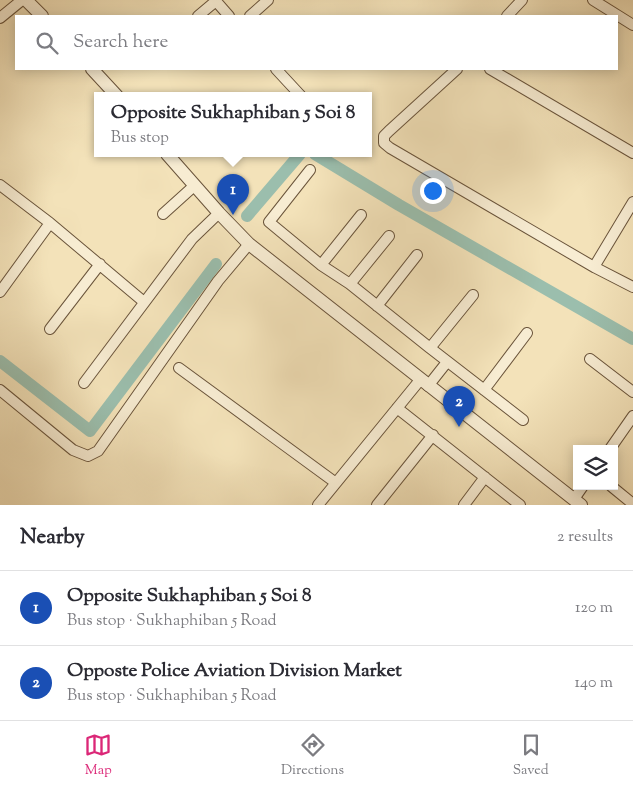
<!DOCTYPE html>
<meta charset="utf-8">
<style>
:root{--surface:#fff;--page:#f7f7f7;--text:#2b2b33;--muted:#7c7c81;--line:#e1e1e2;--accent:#db2777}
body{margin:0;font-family:"Sorts Mill Goudy",serif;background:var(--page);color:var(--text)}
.controls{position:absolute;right:15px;bottom:15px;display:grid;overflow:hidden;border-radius:0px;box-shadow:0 2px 12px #0003}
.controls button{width:45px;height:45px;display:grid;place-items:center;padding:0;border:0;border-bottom:1px solid var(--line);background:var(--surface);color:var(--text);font:25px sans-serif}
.you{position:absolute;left:432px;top:190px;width:18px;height:18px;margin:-12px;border:4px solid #fff;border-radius:50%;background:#1a73e8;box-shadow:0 0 0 8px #1a73e833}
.badge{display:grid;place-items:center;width:32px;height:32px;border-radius:50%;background:var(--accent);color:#fff;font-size:16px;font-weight:700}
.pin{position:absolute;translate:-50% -41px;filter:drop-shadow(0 1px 2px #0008)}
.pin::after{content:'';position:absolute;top:26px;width:18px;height:15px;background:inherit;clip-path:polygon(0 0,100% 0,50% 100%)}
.popup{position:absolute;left:94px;top:92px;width:278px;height:65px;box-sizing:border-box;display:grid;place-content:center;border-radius:0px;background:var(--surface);filter:drop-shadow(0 1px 4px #0005);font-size:16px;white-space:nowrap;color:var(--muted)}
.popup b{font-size:19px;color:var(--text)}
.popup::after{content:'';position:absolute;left:50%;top:100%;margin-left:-10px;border:10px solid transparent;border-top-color:var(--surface)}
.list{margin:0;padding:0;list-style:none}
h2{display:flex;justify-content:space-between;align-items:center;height:65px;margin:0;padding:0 20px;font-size:21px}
h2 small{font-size:16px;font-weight:400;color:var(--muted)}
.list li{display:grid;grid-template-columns:32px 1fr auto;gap:15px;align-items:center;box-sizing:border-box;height:75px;padding:0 20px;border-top:1px solid var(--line)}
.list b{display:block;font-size:19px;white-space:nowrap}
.list p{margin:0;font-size:16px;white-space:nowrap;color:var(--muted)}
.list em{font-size:16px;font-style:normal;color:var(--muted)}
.icon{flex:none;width:28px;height:28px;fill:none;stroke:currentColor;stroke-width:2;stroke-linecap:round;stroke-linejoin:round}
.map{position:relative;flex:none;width:633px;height:505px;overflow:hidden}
.search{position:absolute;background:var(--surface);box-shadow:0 2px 12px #0003;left:15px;right:15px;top:15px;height:55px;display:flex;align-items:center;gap:12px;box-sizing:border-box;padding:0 18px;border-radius:0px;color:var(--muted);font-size:19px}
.sheet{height:215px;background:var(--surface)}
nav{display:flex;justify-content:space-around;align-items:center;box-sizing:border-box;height:70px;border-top:1px solid var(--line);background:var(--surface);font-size:14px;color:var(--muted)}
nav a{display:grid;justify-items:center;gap:2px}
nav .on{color:var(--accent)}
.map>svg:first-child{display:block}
</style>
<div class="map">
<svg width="633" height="505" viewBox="0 0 633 505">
<rect width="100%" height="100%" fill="#f3e2b9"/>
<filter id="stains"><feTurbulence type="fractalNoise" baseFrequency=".004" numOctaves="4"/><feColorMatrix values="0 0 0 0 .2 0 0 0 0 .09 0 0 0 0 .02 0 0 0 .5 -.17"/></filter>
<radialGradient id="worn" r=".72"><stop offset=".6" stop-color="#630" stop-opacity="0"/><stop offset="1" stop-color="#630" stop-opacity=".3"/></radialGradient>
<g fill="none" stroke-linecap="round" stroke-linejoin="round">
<path stroke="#9bbead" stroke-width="12" d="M315 154 399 205 633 339
M247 216 300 154
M0 361 90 431 216 264"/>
<defs>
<path id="minor" d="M215 0 229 16
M593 0 633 25
M198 16 216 1
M250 16 268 0
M507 16 522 0
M0 18 22 0
M276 69 301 96
M457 69 389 131 384 136V143L390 148 594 267 633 287
M490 69 633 153
M310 170 269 222 321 265 350 284 430 348
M0 185 50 223 144 302
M163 214 194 186
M321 265 361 215
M594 267 633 202
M350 284 389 236
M0 292 50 223
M473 295 430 348 523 420
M377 306 417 255
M50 329 100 264
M590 359 633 392
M179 368 336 483
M84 383 192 239 219 213
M428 386 447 362
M0 390 73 450 88 456 98 451 218 281 249 244
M484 390 527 333
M397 408 520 505
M610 449 633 416
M611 486 633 504
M574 499 583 486
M318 505 420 380
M377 505 433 435
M464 505 485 477"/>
<path id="tertiary" d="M26 0 42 16
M92 69 117 96
M167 154 219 213 249 244 581 505"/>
</defs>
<use href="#minor" stroke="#6a543b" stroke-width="12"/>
<use href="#tertiary" stroke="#6a543b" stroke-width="14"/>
<use href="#minor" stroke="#f7ecd2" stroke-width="10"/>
<use href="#tertiary" stroke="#f7ecd2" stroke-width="12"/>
</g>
<rect width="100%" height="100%" filter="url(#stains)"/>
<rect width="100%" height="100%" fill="url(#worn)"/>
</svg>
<div class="controls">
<button><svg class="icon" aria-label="layers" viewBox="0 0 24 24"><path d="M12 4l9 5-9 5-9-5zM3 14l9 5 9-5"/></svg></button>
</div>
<div class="you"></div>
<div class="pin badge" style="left:233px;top:215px;background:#1a4fb4">1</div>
<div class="popup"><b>Opposite Sukhaphiban 5 Soi 8</b>Bus stop</div>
<div class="pin badge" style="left:459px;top:427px;background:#1a4fb4">2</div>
<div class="search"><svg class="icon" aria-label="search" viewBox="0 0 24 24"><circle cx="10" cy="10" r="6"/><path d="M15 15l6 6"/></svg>Search here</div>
</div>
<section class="sheet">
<h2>Nearby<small>2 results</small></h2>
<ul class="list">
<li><span class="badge" style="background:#1a4fb4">1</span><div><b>Opposite Sukhaphiban 5 Soi 8</b><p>Bus stop · Sukhaphiban 5 Road</p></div><em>120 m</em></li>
<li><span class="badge" style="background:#1a4fb4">2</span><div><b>Opposte Police Aviation Division Market</b><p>Bus stop · Sukhaphiban 5 Road</p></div><em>140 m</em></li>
</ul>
</section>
<nav>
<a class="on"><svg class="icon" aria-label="map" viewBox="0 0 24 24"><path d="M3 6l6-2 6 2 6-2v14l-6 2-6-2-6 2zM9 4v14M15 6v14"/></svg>Map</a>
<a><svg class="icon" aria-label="directions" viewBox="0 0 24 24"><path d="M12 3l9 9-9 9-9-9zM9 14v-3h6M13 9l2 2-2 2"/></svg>Directions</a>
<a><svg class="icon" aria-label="saved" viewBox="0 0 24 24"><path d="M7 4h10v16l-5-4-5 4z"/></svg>Saved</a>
</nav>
